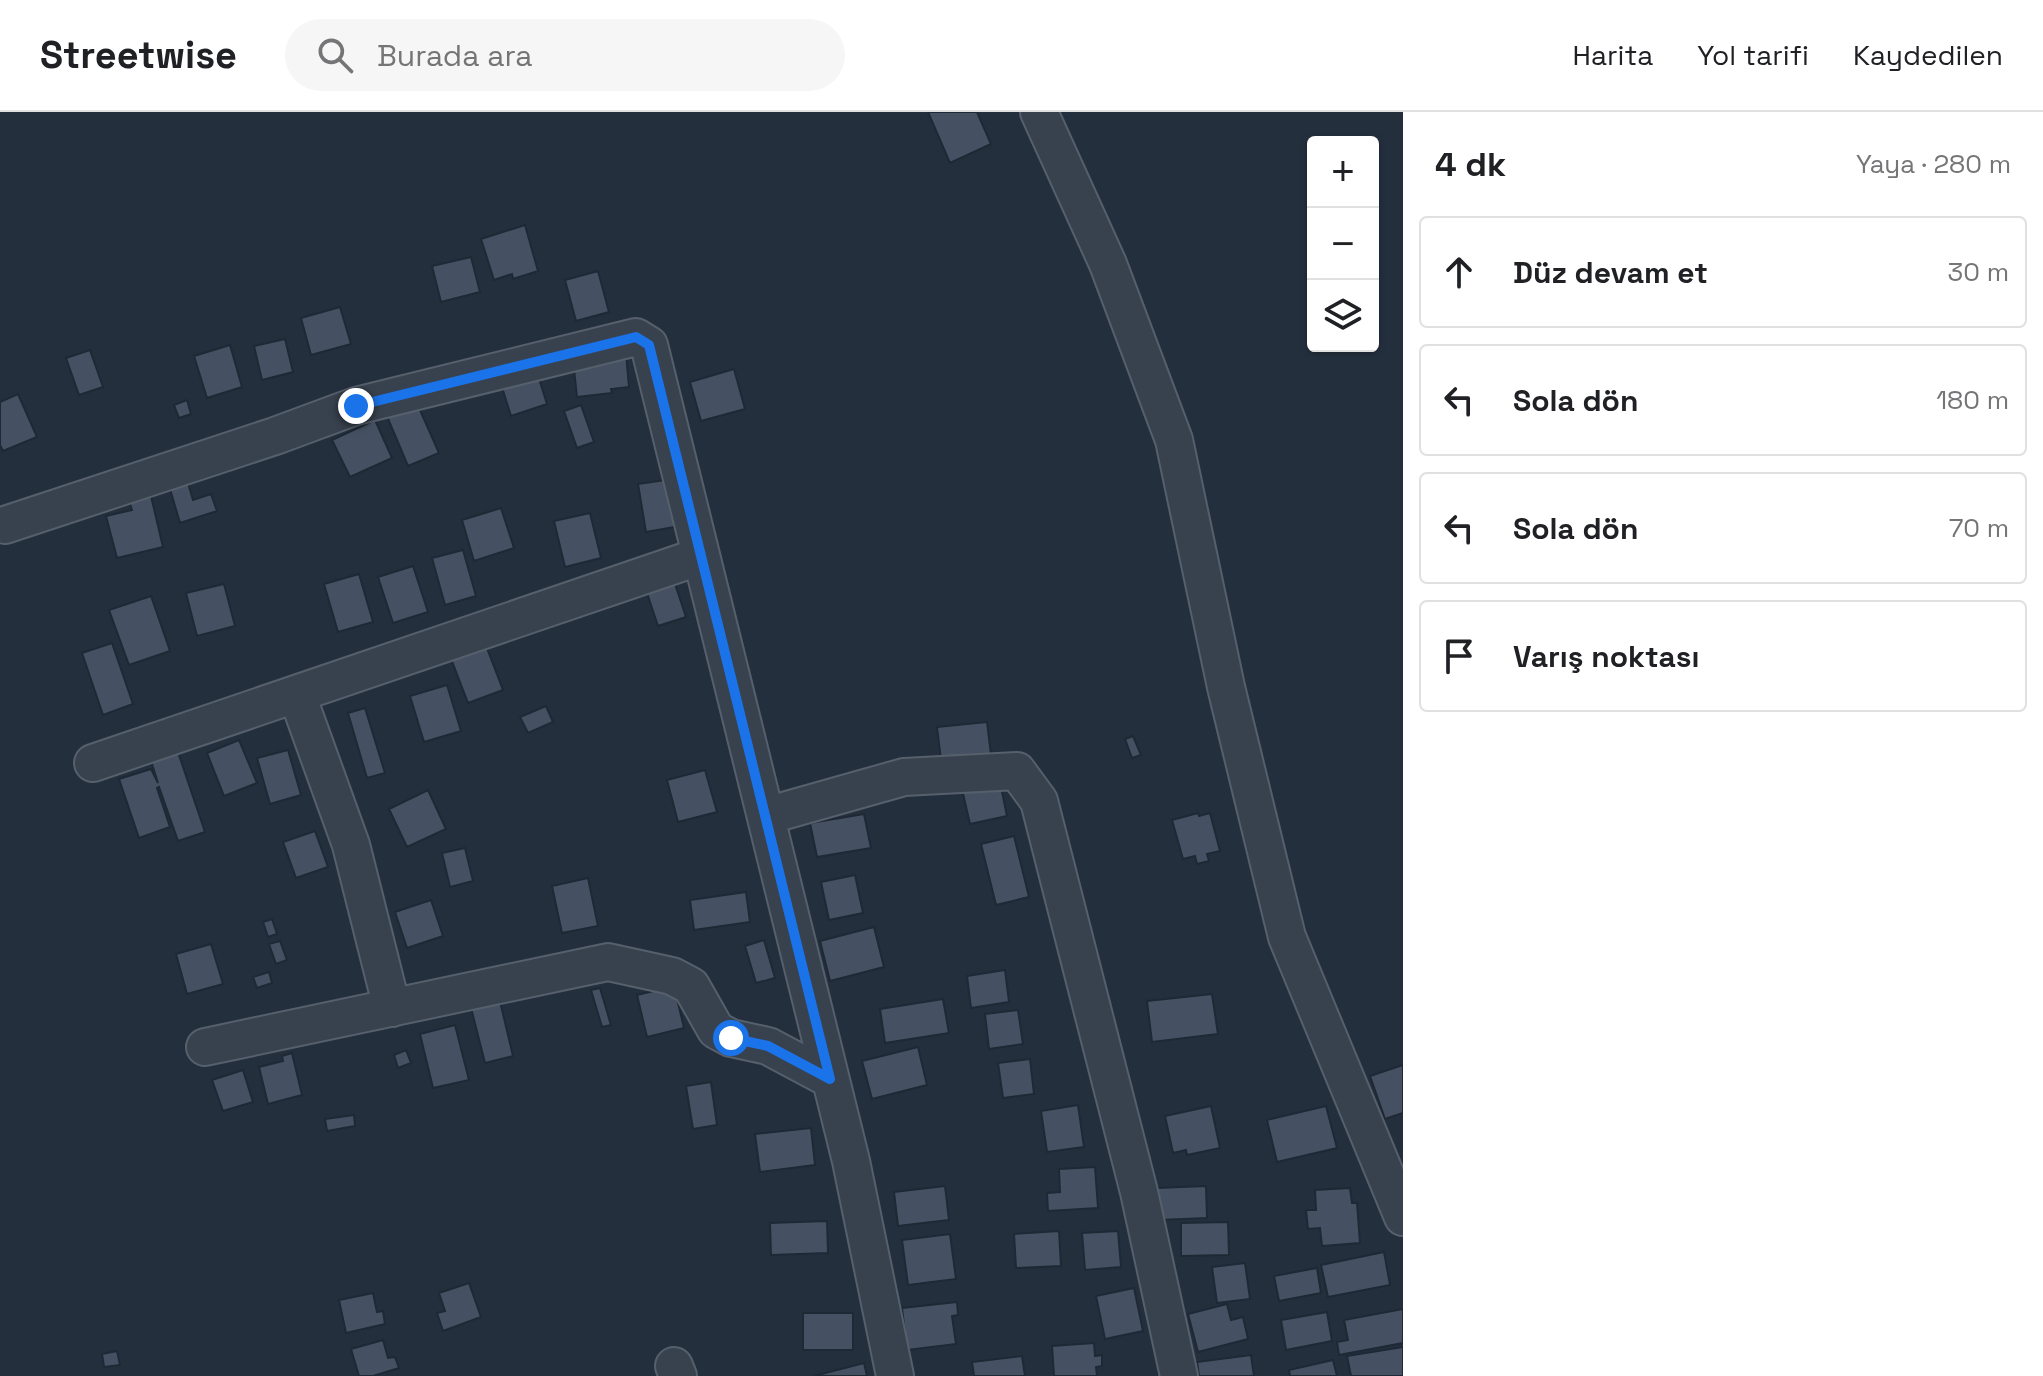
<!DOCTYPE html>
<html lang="tr">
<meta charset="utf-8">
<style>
:root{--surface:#fff;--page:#f6f6f6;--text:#202124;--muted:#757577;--line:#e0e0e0}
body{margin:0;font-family:"Space Grotesk",sans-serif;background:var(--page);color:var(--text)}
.controls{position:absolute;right:24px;top:24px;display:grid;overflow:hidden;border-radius:8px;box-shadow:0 2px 6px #0004}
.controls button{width:72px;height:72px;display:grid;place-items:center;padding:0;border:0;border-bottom:2px solid var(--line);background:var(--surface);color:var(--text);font:40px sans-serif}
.stop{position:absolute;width:24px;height:24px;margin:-18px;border:6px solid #1a73e8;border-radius:50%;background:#fff}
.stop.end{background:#1a73e8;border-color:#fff;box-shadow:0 2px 8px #0008}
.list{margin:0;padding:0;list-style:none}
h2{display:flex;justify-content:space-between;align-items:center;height:104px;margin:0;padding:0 32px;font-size:34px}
h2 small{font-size:26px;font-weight:400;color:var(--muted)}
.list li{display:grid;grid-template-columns:52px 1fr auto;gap:24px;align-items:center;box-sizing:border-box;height:112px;margin:0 16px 16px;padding:0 16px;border:2px solid var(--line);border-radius:8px}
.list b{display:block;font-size:30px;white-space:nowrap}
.list em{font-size:26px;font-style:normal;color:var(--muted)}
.icon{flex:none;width:44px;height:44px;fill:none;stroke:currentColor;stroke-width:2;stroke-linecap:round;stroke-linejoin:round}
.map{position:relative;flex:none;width:1403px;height:1264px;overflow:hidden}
header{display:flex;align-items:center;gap:48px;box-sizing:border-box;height:112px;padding:0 40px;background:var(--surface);border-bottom:2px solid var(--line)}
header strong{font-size:38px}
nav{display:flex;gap:44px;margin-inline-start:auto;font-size:28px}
.search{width:560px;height:72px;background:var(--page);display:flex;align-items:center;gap:20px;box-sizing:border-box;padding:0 28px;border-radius:44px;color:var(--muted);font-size:30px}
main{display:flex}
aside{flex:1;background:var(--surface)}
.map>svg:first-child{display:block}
</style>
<header>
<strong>Streetwise</strong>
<div class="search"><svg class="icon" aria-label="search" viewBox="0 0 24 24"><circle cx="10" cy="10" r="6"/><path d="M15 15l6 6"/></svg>Burada ara</div>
<nav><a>Harita</a><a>Yol tarifi</a><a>Kaydedilen</a></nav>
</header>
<main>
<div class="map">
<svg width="1403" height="1264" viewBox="0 0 1403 1264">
<rect width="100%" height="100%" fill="#242f3e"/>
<path fill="#455162" stroke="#1f2835" stroke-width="2" d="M928 0H977L991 32 950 51Z
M525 113 538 159 513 167 512 162 494 168 481 127Z
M471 145 480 180 441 190 432 154Z
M598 159 609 200 576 209 565 168Z
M340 195 351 232 311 243 301 206Z
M285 227 293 260 262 268 254 234Z
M230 233 242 275 207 286 194 244Z
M90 238 103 275 79 283 66 246Z
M626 242 629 275 611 277 612 281 577 285 573 248Z
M536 257 547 292 511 304 500 269Z
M734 257 745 297 701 309 690 270Z
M18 282 37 325 3 339 0 333V290Z
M187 288 191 302 179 306 174 293Z
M416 289 439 341 408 354 386 302Z
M581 293 594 330 577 336 564 299Z
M375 308 392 346 350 365 332 328Z
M672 367 680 414 646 420 638 372Z
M188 371 193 388 211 382 217 399 180 411 170 377Z
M151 384 163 435 117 446 106 404 132 398 129 389Z
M501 396 514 436 474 449 462 408Z
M590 401 601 446 565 455 554 409Z
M463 438 476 484 445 493 432 446Z
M413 454 428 500 393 511 378 465Z
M359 462 373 510 338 520 324 472Z
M673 466 686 505 658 514 645 475Z
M224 472 235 514 197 524 186 481Z
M151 484 170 539 129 553 109 498Z
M112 531 133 592 103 603 82 541Z
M485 531 503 578 468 591 450 544Z
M447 573 461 619 424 630 410 584Z
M546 594 553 610 528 621 520 605Z
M365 596 385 661 367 666 348 601Z
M987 610 991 643 941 648 937 615Z
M1133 624 1141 643 1132 646 1125 627Z
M239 628 257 671 224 684 207 641Z
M288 638 301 683 270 692 257 646Z
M178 640 205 720 178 729 159 675 157 676 170 715 139 726 119 667 151 657 158 671 151 649Z
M705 658 717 700 678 710 667 668Z
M999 665 1007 704 970 712 961 673Z
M428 678 446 717 407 735 389 697Z
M1198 701 1199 704 1210 701 1220 739 1207 742 1209 749 1197 752 1195 744 1183 747 1172 708Z
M864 702 871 736 817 745 810 711Z
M315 719 328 755 296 766 283 730Z
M1014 724 1029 785 996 793 981 732Z
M465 736 473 769 450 775 442 741Z
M855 763 863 801 829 808 821 770Z
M588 766 598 814 562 821 552 774Z
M746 780 750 810 694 818 690 788Z
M431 788 443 824 407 836 395 800Z
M272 807 277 822 268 825 263 810Z
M874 815 884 855 830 869 820 829Z
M764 828 775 866 756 871 745 834Z
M280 829 287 848 276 852 269 832Z
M211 832 223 872 187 882 176 842Z
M1005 858 1009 890 971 896 967 864Z
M269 860 272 871 257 876 253 865Z
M674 874 684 916 647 925 637 883Z
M600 876 611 913 602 915 591 878Z
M1212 882 1218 922 1152 930 1147 889Z
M499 885 513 944 485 951 470 892Z
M943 887 949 921 885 931 880 897Z
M1018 898 1023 932 989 937 985 902Z
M455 913 469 968 433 976 420 922Z
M918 935 927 973 872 987 862 949Z
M406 938 411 951 398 956 394 943Z
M292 941 302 983 268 992 259 955 283 949 282 944Z
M1030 947 1034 982 1003 986 998 951Z
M1403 953V1001L1385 1007 1370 964Z
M243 958 253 990 223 999 212 968Z
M711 970 717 1013 693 1017 686 974Z
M1078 993 1084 1035 1047 1040 1041 999Z
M1211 994 1220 1036 1187 1043 1186 1038 1173 1041 1165 1004Z
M1326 994 1337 1036 1277 1050 1267 1008Z
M354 1003 355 1014 327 1019 325 1007Z
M811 1016 815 1053 760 1060 755 1022Z
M1095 1055 1098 1096 1048 1099 1047 1081 1060 1080 1059 1057Z
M945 1074 949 1108 898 1114 894 1080Z
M1206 1074 1207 1106 1158 1108 1157 1076Z
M1350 1076 1352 1091H1357L1360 1131 1322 1134 1320 1116 1308 1117 1306 1098H1316L1315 1078Z
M827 1109 828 1141 771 1143 770 1111Z
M1228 1110 1229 1143 1181 1144V1111Z
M1059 1119 1061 1154 1016 1156 1014 1122Z
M1118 1119 1121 1155 1085 1158 1082 1121Z
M950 1122 956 1167 908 1173 902 1128Z
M1384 1140 1390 1173 1328 1185 1321 1153Z
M1245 1151 1250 1187 1217 1191 1212 1155Z
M1317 1156 1321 1181 1279 1189 1274 1164Z
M469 1171 481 1205 443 1219 437 1201 445 1199 439 1181Z
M1134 1176 1143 1219 1105 1227 1096 1184Z
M373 1181 377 1200 383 1199 385 1212 346 1221 339 1188Z
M957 1190 958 1203 952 1204 956 1232 907 1238 902 1196Z
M1227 1192 1231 1208 1243 1205 1248 1227 1198 1240 1188 1202Z
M1403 1197V1231L1339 1243 1337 1230 1348 1228 1344 1208Z
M1327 1200 1332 1229 1286 1238 1281 1208Z
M803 1201H853V1238H803Z
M383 1228 388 1246 395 1245 399 1256 373 1264H359L351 1237Z
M1094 1231 1095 1244 1102 1243V1254L1096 1255 1097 1264H1054L1052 1234Z
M1403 1235V1264H1351L1347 1244Z
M117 1239 120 1253 104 1255 102 1242Z
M1251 1243 1254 1264H1199L1197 1250Z
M1022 1244 1025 1264H974L972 1250Z
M1333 1248 1337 1264H1290L1289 1258Z
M864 1251 867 1264H814Z"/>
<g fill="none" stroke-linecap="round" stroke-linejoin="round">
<defs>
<path id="minor" d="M1039 0 1108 152 1174 328 1226 575 1287 825 1403 1105
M5 413 275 324 356 294 636 225 649 233 851 1049 895 1264
M297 583 351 733 392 896
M93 651 701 444
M766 704 904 665 1017 659 1039 689 1139 1080 1179 1264
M205 935 608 850 672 864 691 874 716 918 731 926 768 934 830 967
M674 1254 678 1264"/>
</defs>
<use href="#minor" stroke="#565f6c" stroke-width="40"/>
<use href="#minor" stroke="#38414e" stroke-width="36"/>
</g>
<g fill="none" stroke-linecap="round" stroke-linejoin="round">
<path stroke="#1a73e8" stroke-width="10" d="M356 294 636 225 649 233 830 967 768 934 731 926"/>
</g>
</svg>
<div class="controls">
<button>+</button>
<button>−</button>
<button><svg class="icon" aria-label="layers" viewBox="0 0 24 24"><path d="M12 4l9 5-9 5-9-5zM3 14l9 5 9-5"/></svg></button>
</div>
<div class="stop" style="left:731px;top:926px"></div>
<div class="stop end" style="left:356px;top:294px"></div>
</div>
<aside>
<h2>4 dk<small>Yaya · 280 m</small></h2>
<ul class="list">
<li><svg class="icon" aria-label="ahead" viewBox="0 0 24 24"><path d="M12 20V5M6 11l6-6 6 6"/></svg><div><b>Düz devam et</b></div><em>30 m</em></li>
<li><svg class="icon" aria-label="left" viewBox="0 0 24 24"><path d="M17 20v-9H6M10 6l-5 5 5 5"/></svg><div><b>Sola dön</b></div><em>180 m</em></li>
<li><svg class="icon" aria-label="left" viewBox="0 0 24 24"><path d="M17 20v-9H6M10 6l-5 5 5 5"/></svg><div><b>Sola dön</b></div><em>70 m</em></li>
<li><svg class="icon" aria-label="arrive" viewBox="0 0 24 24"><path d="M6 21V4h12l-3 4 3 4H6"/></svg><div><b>Varış noktası</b></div></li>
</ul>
</aside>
</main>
